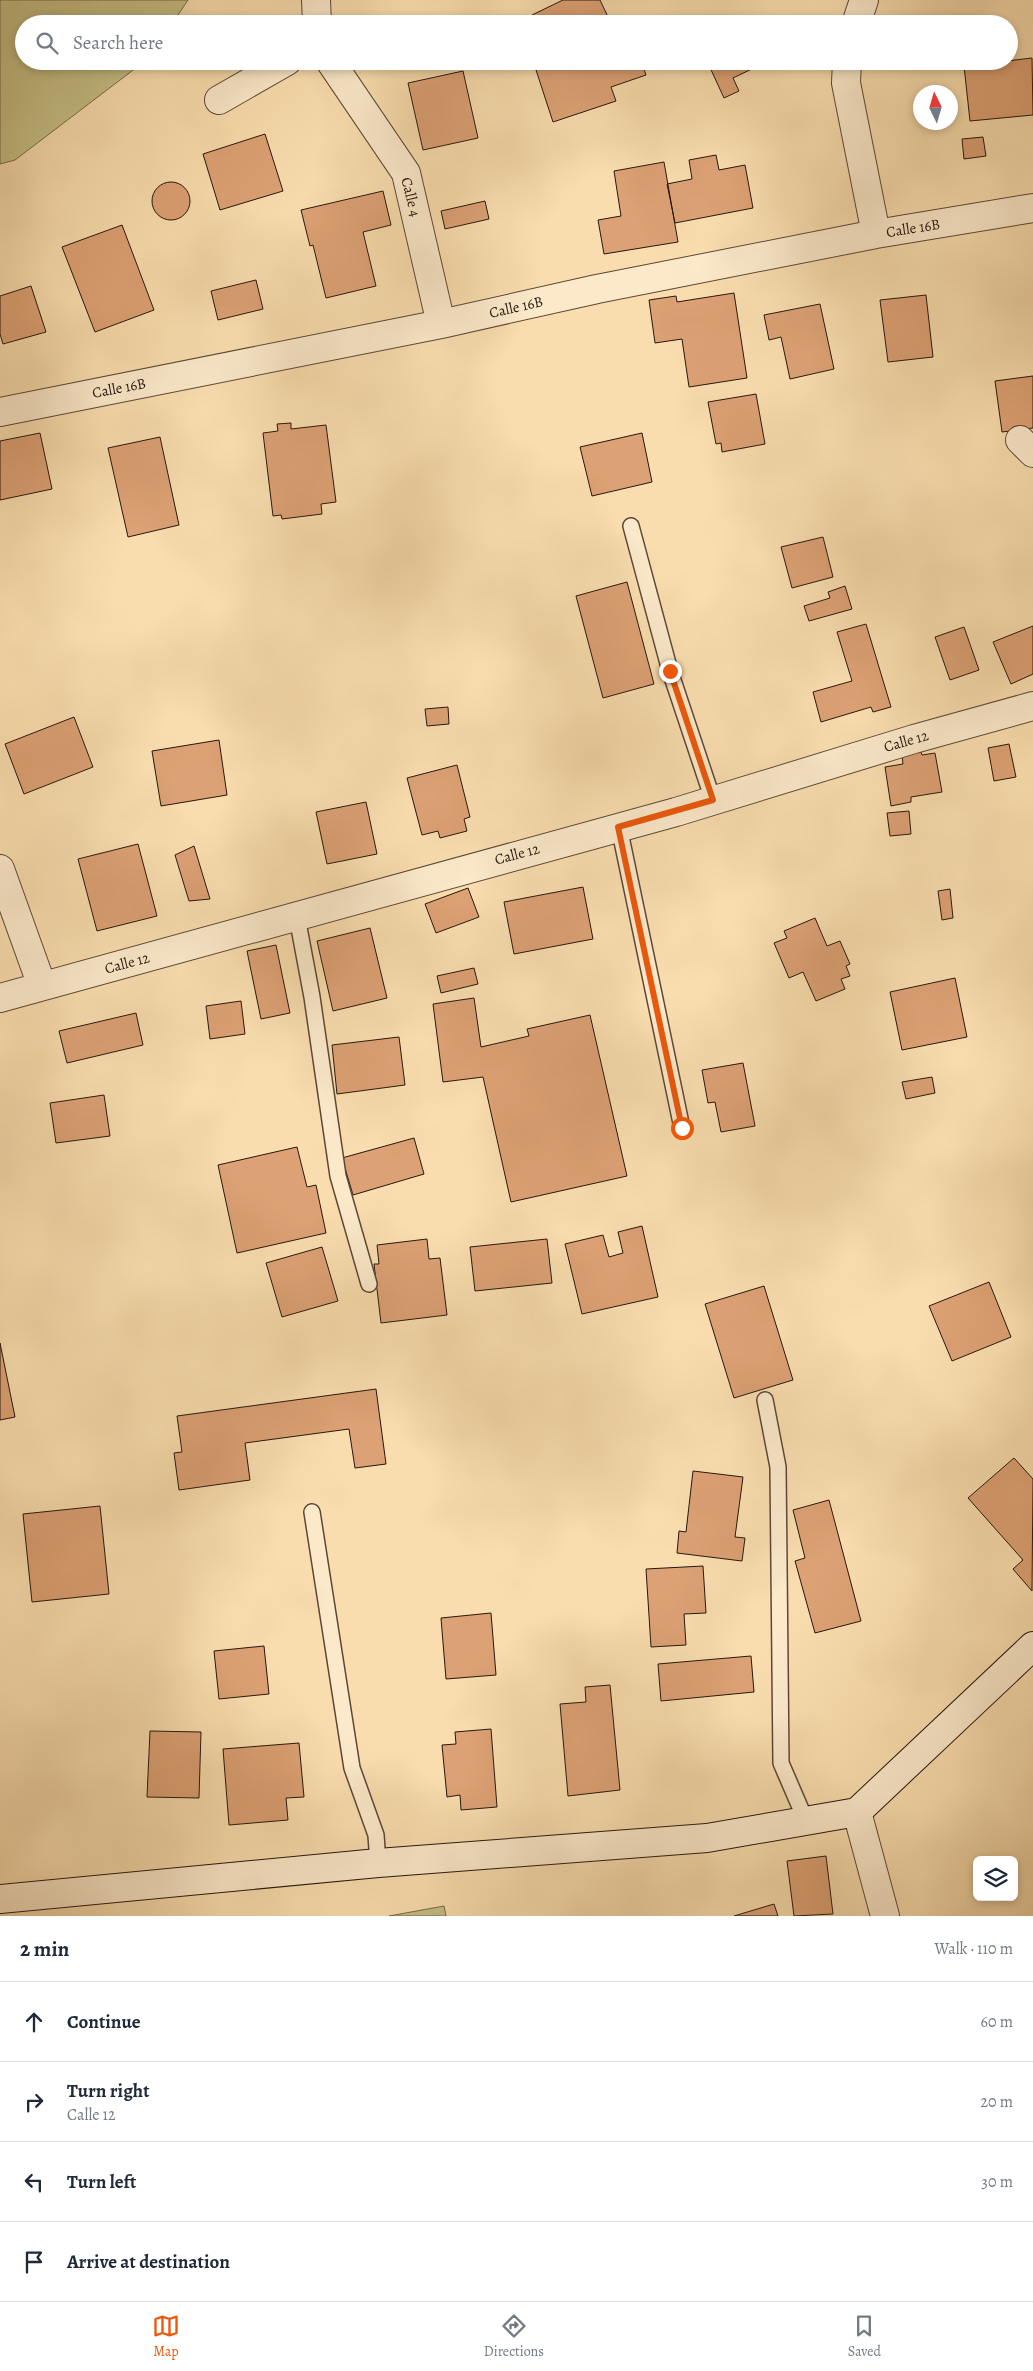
<!DOCTYPE html>
<meta charset="utf-8">
<style>
:root{--surface:#fff;--page:#f2f2f3;--text:#1f2937;--muted:#747a83;--line:#e0e1e3;--accent:#ea580c}
body{margin:0;font-family:Alegreya,serif;background:var(--page);color:var(--text)}
.controls{position:absolute;right:15px;bottom:15px;display:grid;overflow:hidden;border-radius:8px;box-shadow:0 2px 8px #0003}
.controls button{width:45px;height:45px;display:grid;place-items:center;padding:0;border:0;border-bottom:1px solid var(--line);background:var(--surface);color:var(--text);font:25px sans-serif}
.compass{position:absolute;left:913px;top:85px;width:45px;height:45px;border-radius:50%;background:var(--surface);box-shadow:0 2px 8px #0003;rotate:355deg}
.stop{position:absolute;width:15px;height:15px;margin:-11px;border:4px solid #ea580c;border-radius:50%;background:#fff}
.stop.end{background:#ea580c;border-color:#fff;box-shadow:0 1px 5px #0008}
.list{margin:0;padding:0;list-style:none}
h2{display:flex;justify-content:space-between;align-items:center;height:65px;margin:0;padding:0 20px;font-size:21px}
h2 small{font-size:16px;font-weight:400;color:var(--muted)}
.list li{display:grid;grid-template-columns:32px 1fr auto;gap:15px;align-items:center;box-sizing:border-box;height:80px;padding:0 20px;border-top:1px solid var(--line)}
.list b{display:block;font-size:19px;white-space:nowrap}
.list p{margin:0;font-size:16px;white-space:nowrap;color:var(--muted)}
.list em{font-size:16px;font-style:normal;color:var(--muted)}
.icon{flex:none;width:28px;height:28px;fill:none;stroke:currentColor;stroke-width:2;stroke-linecap:round;stroke-linejoin:round}
.map{position:relative;flex:none;width:1033px;height:1916px;overflow:hidden}
.search{position:absolute;background:var(--surface);box-shadow:0 2px 8px #0003;left:15px;right:15px;top:15px;height:55px;display:flex;align-items:center;gap:12px;box-sizing:border-box;padding:0 18px;border-radius:28px;color:var(--muted);font-size:19px}
.sheet{height:385px;background:var(--surface)}
nav{display:flex;justify-content:space-around;align-items:center;box-sizing:border-box;height:70px;border-top:1px solid var(--line);background:var(--surface);font-size:14px;color:var(--muted)}
nav a{display:grid;justify-items:center;gap:2px}
nav .on{color:var(--accent)}
.map>svg:first-child{display:block}
</style>
<div class="map">
<svg width="1033" height="1916" viewBox="0 0 1033 1916">
<rect width="100%" height="100%" fill="#f9ddae"/>
<filter id="stains"><feTurbulence type="fractalNoise" baseFrequency=".004" numOctaves="4"/><feColorMatrix values="0 0 0 0 .2 0 0 0 0 .09 0 0 0 0 .02 0 0 0 .5 -.17"/></filter>
<radialGradient id="worn" r=".72"><stop offset=".6" stop-color="#630" stop-opacity="0"/><stop offset="1" stop-color="#630" stop-opacity=".3"/></radialGradient>
<path fill="#c5bf85" stroke="#766b4a" d="M0 0H188L172 24H24V61H145L15 160 0 164Z
M444 1906 446 1916H389Z"/>
<path fill="#dca174" stroke="#27170f" d="M563 0H600L610 21 605 24H536L532 15Z
M1032 58 1033 115 970 121 964 66Z
M562 61H603L605 69 628 61H641L646 75 611 87 616 101 553 122 536 70Z
M707 61H755L758 66 733 78 739 91 724 98Z
M463 71 478 138 423 150 408 83Z
M265 134 283 191 220 210 203 154Z
M983 137 986 156 964 159 962 139Z
M716 155 719 170 745 165 753 208 675 223 667 184 692 179 689 160Z
M664 162 678 242 604 254 598 220 621 216 614 171Z
M152 201a19 19 0 1 1 38 0a19 19 0 1 1-38 0Z
M383 191 391 225 363 232 376 286 326 298 313 245 310 246 301 210Z
M485 201 489 219 445 229 441 211Z
M122 225 154 310 95 332 62 247Z
M256 280 263 309 218 320 211 291Z
M31 286 46 332 3 344 0 334V296Z
M734 293 747 378 689 387 682 339 655 343 649 300 676 296 677 302Z
M926 295 933 357 888 362 880 300Z
M820 304 834 369 790 379 781 337 769 340 764 315Z
M1033 376V428L1002 432 995 381Z
M756 394 765 444 722 452 721 443 716 444 708 402Z
M291 423V429L326 425 336 502 321 504 322 514 282 519 281 515 273 516 263 433 278 431 277 424Z
M40 433 52 489 0 500V441Z
M642 433 652 482 592 496 580 447Z
M160 437 179 525 128 537 108 448Z
M823 537 833 577 792 588 781 547Z
M627 582 654 684 603 698 576 596Z
M845 586 852 609 809 621 804 606 830 598 828 592Z
M866 624 891 707 873 712 871 707 821 722 813 692 852 681 837 632Z
M1033 626V674L1011 684 993 642Z
M964 627 979 670 950 680 935 637Z
M448 707 449 724 427 726 425 709Z
M74 717 93 767 24 794 5 744Z
M219 740 227 795 161 806 152 751Z
M1009 744 1016 777 994 781 988 748Z
M921 752 922 755 935 753 942 792 911 797V802L891 806 885 767 903 764 902 755Z
M457 765 470 817 464 819 467 831 440 838 438 831 422 835 407 778Z
M366 802 377 854 327 864 316 812Z
M909 811 911 834 890 836 887 813Z
M138 844 157 916 97 931 78 859Z
M194 846 210 899 189 901 175 855Z
M583 887 593 939 514 954 504 902Z
M468 888 479 917 436 933 425 904Z
M950 889 953 918 942 920 938 891Z
M815 918 827 946 840 941 850 964 846 966 850 976 841 979 845 989 816 1001 803 972 789 978 774 943 787 938 784 931Z
M370 928 387 998 333 1011 317 941Z
M276 945 290 1013 261 1019 247 951Z
M474 968 478 984 441 993 437 976Z
M955 978 967 1037 902 1050 890 992Z
M474 998 481 1047 529 1036 527 1029 590 1015 627 1176 511 1202 483 1077 443 1082 433 1004Z
M241 1001 245 1034 210 1039 206 1006Z
M136 1013 143 1045 67 1063 59 1031Z
M399 1037 405 1085 337 1094 332 1045Z
M743 1063 755 1126 721 1132 715 1102 708 1103 702 1070Z
M932 1077 935 1093 906 1099 902 1082Z
M104 1095 110 1136 56 1143 50 1103Z
M414 1138 424 1174 353 1195 342 1158Z
M297 1147 307 1187 316 1185 326 1233 237 1253 218 1165Z
M642 1226 658 1297 582 1314 565 1244 603 1235 609 1257 623 1253 618 1232Z
M427 1239 429 1259 440 1258 447 1315 381 1323 374 1264H379L377 1245Z
M547 1239 552 1283 475 1291 470 1247Z
M322 1247 338 1301 282 1317 266 1263Z
M989 1282 1011 1337 952 1361 929 1306Z
M764 1286 793 1380 734 1398 705 1304Z
M0 1343 15 1417 0 1420Z
M376 1389 386 1464 355 1468 349 1429 245 1443 250 1480 179 1490 174 1453 182 1452 177 1416Z
M1014 1458 1033 1479 1032 1591 1013 1569 1023 1560 968 1498Z
M693 1471 743 1477 735 1537 745 1538 742 1561 677 1553 679 1531 686 1532Z
M829 1500 861 1621 815 1633 795 1561 805 1558 793 1510Z
M100 1506 109 1594 32 1602 23 1514Z
M703 1566 706 1613 684 1614 686 1645 651 1647 646 1569Z
M491 1613 496 1675 446 1679 441 1618Z
M264 1646 269 1694 219 1699 214 1651Z
M751 1656 754 1692 661 1701 658 1664Z
M610 1685 620 1790 568 1796 560 1704 586 1702 585 1687Z
M491 1729 497 1807 461 1810 460 1795 447 1797 442 1745 456 1744 455 1732Z
M150 1731 201 1732 199 1798 147 1797Z
M299 1743 304 1797 286 1798 288 1820 229 1825 223 1749Z
M826 1856 833 1914 794 1916 787 1861Z
M774 1904 778 1916H734Z"/>
<g fill="none" stroke-linecap="round" stroke-linejoin="round">
<defs>
<path id="lane" d="M631 526 670 671 713 800
M619 827 682 1128
M297 917 312 997 338 1176 369 1284
M765 1400 778 1467 781 1763 806 1821
M312 1512 352 1768 376 1835 378 1863"/>
<path id="street" d="M316 0 317 24
M856 24 864 0
M330 61 406 173 441 324
M847 61 846 83 876 234
M219 100 287 61
M0 412 441 324 597 289 876 234 1033 208
M1020 440 1033 453
M0 869 42 986
M0 998 676 812 914 739 1033 706
M857 1812 885 1916"/>
<path id="secondary" d="M0 1899 378 1863 707 1838 857 1812 1033 1646"/>
</defs>
<use href="#lane" stroke="#5c4837" stroke-width="18"/>
<use href="#street" stroke="#5c4837" stroke-width="30"/>
<use href="#secondary" stroke="#27170f" stroke-width="30"/>
<use href="#lane" stroke="#fbe9ca" stroke-width="15"/>
<use href="#street" stroke="#fbe9ca" stroke-width="28"/>
<use href="#secondary" stroke="#fbe9ca" stroke-width="28"/>
</g>
<g fill="none" stroke-linecap="round" stroke-linejoin="round">
<path stroke="#ea580c" stroke-width="6" d="M670 671 713 800 618 827 682 1128"/>
</g>
<g text-anchor="middle" dominant-baseline="central" stroke-width="5" stroke-linejoin="round" paint-order="stroke">
<g font-size="15" fill="#27170f" stroke="#fbe9ca">
<text transform="translate(411 197) rotate(76)">Calle 4</text>
<text transform="translate(913 228) rotate(-9)">Calle 16B</text>
<text transform="translate(516 307) rotate(-13)">Calle 16B</text>
<text transform="translate(119 388) rotate(-11)">Calle 16B</text>
<text transform="translate(906 741) rotate(-16)">Calle 12</text>
<text transform="translate(517 854) rotate(-15)">Calle 12</text>
<text transform="translate(127 963) rotate(-15)">Calle 12</text>
</g>
</g>
<rect width="100%" height="100%" filter="url(#stains)"/>
<rect width="100%" height="100%" fill="url(#worn)"/>
</svg>
<div class="controls">
<button><svg class="icon" aria-label="layers" viewBox="0 0 24 24"><path d="M12 4l9 5-9 5-9-5zM3 14l9 5 9-5"/></svg></button>
</div>
<svg class="compass" viewBox="-18 -18 36 36"><path d="M0-13l5 13h-10z" fill="#e53935"/><path d="M0 13l5-13h-10z" fill="#747a83"/></svg>
<div class="stop" style="left:682px;top:1128px"></div>
<div class="stop end" style="left:670px;top:671px"></div>
<div class="search"><svg class="icon" aria-label="search" viewBox="0 0 24 24"><circle cx="10" cy="10" r="6"/><path d="M15 15l6 6"/></svg>Search here</div>
</div>
<section class="sheet">
<h2>2 min<small>Walk · 110 m</small></h2>
<ul class="list">
<li><svg class="icon" aria-label="ahead" viewBox="0 0 24 24"><path d="M12 20V5M6 11l6-6 6 6"/></svg><div><b>Continue</b></div><em>60 m</em></li>
<li><svg class="icon" aria-label="right" viewBox="0 0 24 24"><path d="M7 20v-9h11M14 6l5 5-5 5"/></svg><div><b>Turn right</b><p>Calle 12</p></div><em>20 m</em></li>
<li><svg class="icon" aria-label="left" viewBox="0 0 24 24"><path d="M17 20v-9H6M10 6l-5 5 5 5"/></svg><div><b>Turn left</b></div><em>30 m</em></li>
<li><svg class="icon" aria-label="arrive" viewBox="0 0 24 24"><path d="M6 21V4h12l-3 4 3 4H6"/></svg><div><b>Arrive at destination</b></div></li>
</ul>
</section>
<nav>
<a class="on"><svg class="icon" aria-label="map" viewBox="0 0 24 24"><path d="M3 6l6-2 6 2 6-2v14l-6 2-6-2-6 2zM9 4v14M15 6v14"/></svg>Map</a>
<a><svg class="icon" aria-label="directions" viewBox="0 0 24 24"><path d="M12 3l9 9-9 9-9-9zM9 14v-3h6M13 9l2 2-2 2"/></svg>Directions</a>
<a><svg class="icon" aria-label="saved" viewBox="0 0 24 24"><path d="M7 4h10v16l-5-4-5 4z"/></svg>Saved</a>
</nav>
